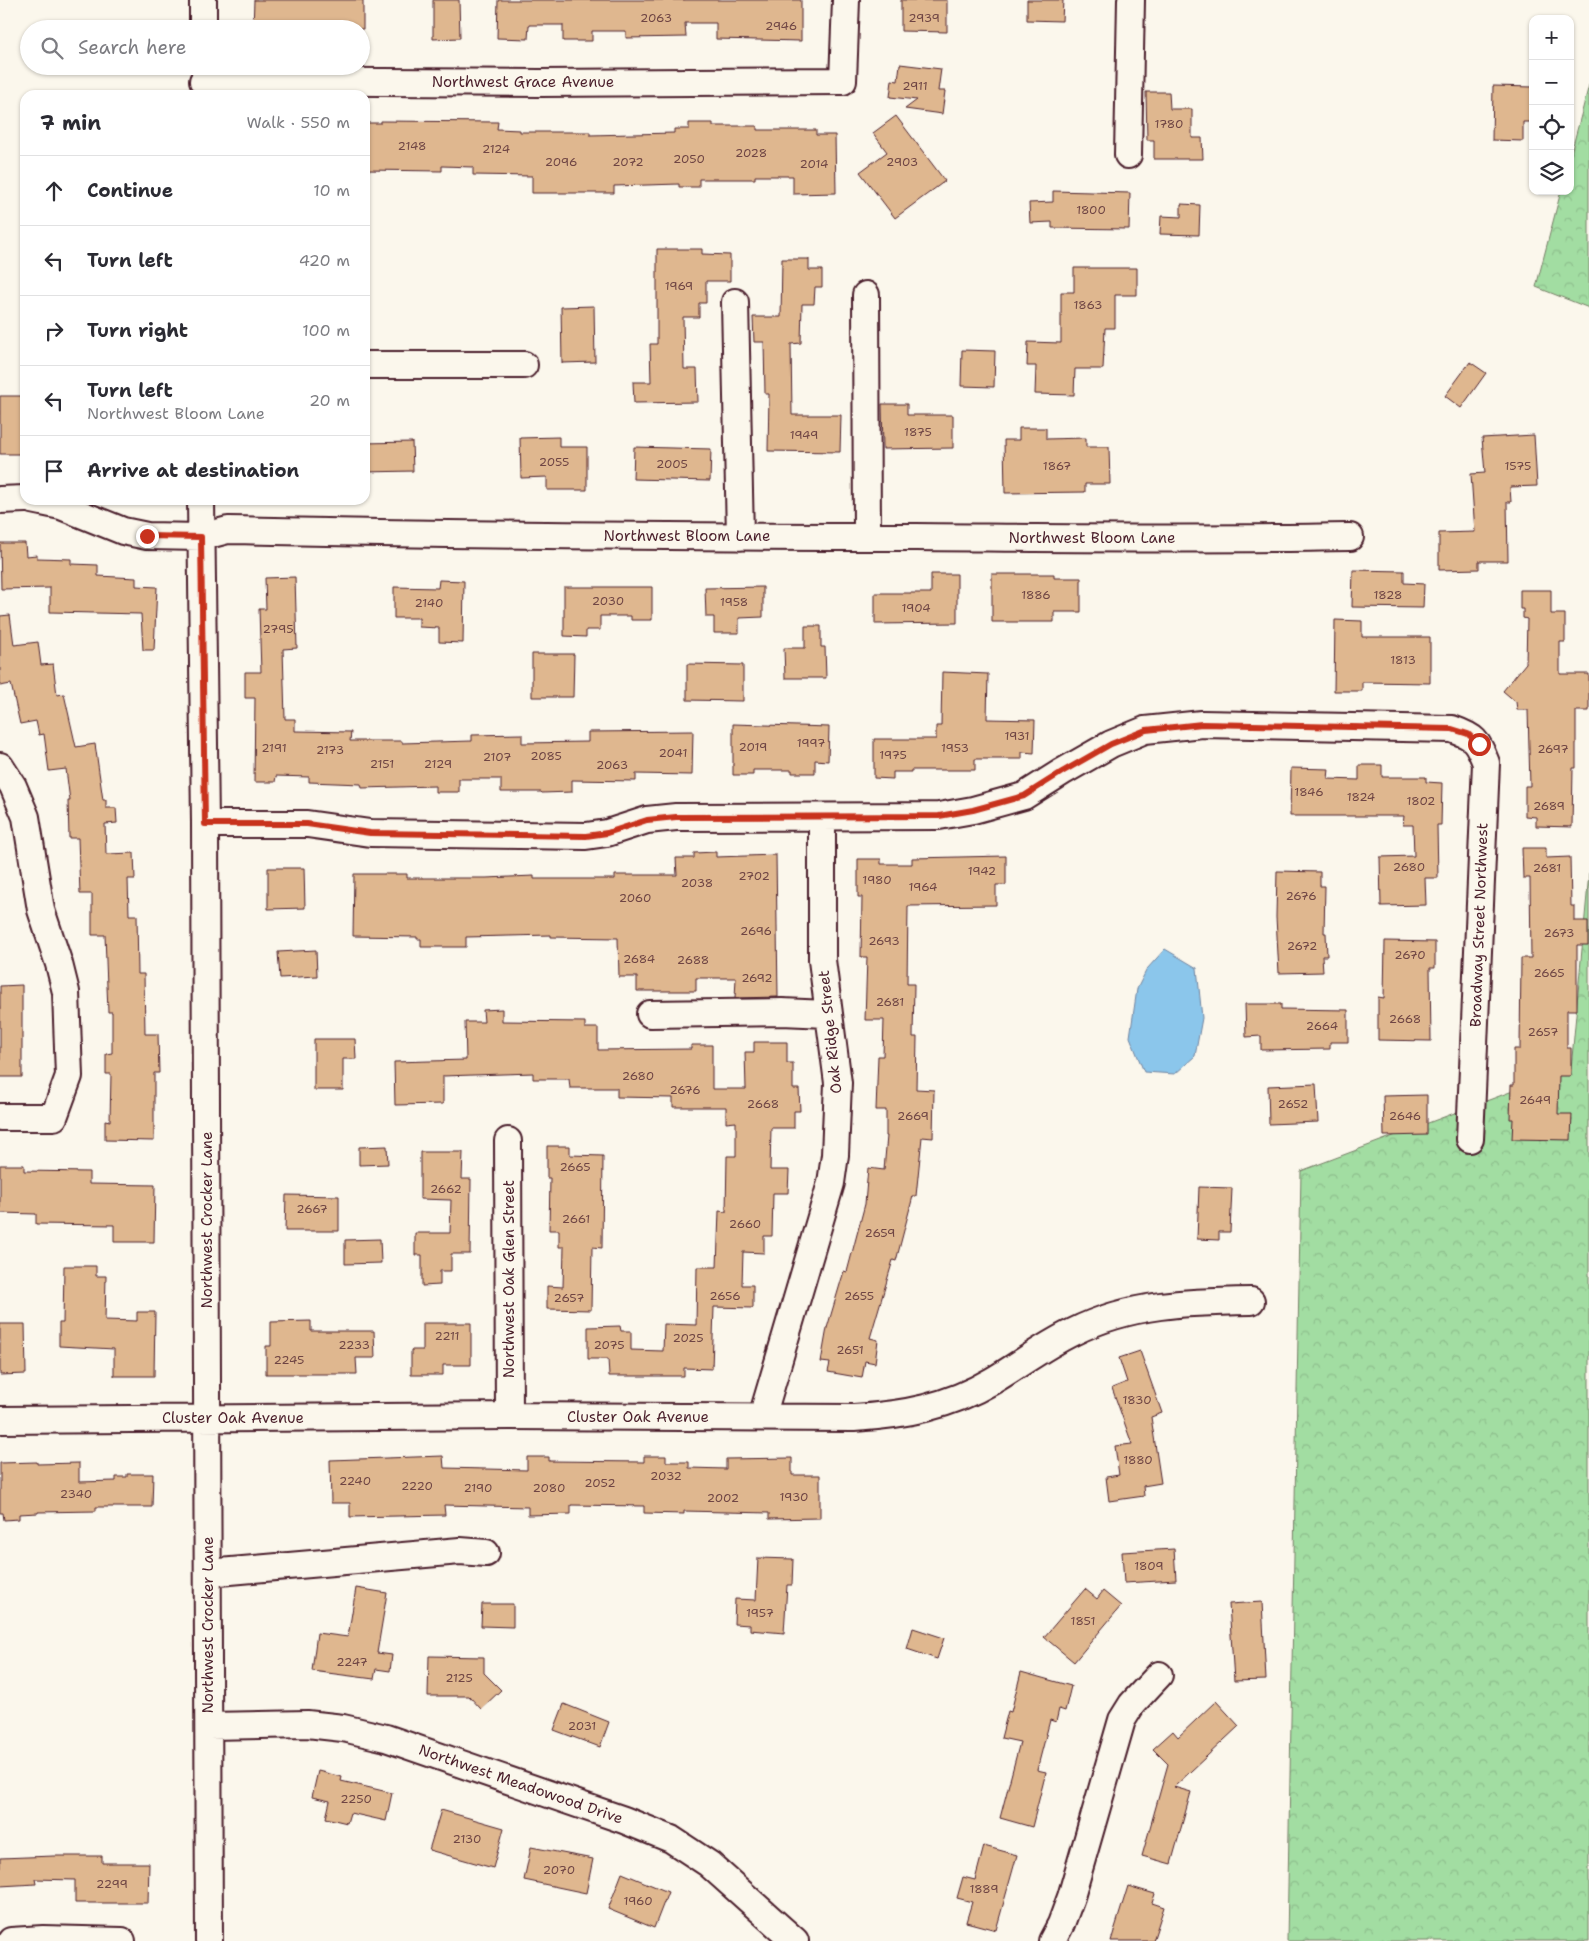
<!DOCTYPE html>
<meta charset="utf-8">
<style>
:root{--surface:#fff;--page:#f2f2f3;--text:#2b2b33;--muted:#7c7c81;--line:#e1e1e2}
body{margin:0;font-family:"Shantell Sans",sans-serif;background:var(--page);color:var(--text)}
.controls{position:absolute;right:15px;top:15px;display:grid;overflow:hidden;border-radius:10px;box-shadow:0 1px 4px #0004}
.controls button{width:45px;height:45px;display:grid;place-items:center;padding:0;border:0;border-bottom:1px solid var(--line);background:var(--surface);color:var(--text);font:25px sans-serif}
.stop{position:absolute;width:15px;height:15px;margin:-11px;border:4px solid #c8321e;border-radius:50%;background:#fff}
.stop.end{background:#c8321e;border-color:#fff;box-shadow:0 1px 5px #0008}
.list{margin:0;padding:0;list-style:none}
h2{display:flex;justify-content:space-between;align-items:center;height:65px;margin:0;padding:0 20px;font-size:21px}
h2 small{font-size:16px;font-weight:400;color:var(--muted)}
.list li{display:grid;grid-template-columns:32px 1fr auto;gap:15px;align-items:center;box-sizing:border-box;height:70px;padding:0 20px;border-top:1px solid var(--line)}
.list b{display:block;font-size:19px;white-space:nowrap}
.list p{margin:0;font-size:16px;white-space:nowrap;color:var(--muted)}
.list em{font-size:16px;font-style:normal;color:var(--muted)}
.icon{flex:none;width:28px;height:28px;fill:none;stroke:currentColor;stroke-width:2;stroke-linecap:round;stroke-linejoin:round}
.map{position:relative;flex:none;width:1589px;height:1941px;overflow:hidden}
.search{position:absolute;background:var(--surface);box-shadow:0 1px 4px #0004;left:20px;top:20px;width:350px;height:55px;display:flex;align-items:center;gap:12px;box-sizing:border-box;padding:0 18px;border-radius:28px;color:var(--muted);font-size:19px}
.panel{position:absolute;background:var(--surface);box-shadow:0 1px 4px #0004;left:20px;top:90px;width:350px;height:415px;border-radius:15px}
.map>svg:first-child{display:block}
</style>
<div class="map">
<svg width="1589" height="1941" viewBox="0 0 1589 1941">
<defs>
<pattern id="forest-crowns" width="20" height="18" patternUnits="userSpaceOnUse" patternTransform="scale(1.25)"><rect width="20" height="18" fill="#a2dda2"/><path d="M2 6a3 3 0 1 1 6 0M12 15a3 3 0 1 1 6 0" fill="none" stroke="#8dbd8c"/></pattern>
</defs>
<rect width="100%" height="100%" fill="#fbf7ec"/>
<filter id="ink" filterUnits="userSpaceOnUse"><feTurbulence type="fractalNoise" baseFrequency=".02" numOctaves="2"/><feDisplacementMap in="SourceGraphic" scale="10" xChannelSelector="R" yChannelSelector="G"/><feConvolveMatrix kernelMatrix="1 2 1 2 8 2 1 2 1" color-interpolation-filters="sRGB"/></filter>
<g filter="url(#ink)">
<path fill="url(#forest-crowns)" stroke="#767e66" d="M1589 85V308L1536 287 1561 191H1570V157Z
M1589 873V1941H1287L1301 1171 1571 1069Z"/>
<path fill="#8bc6eb" stroke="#71839e" d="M1165 949 1197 968 1202 1018 1195 1056 1175 1074 1144 1072 1130 1037 1137 989 1147 969Z"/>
<path fill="#dfb78f" stroke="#4a1f2b" d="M254 0H363V29H253Z
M433 0H459L460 38 433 39Z
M498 0H801V41L716 39V23H685L686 37 626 38V31H592V41H563V25H529L528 39 497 38Z
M901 0H947V32L901 31Z
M1027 0H1063L1062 21 1027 20Z
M900 64 941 69 938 91H945L942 114 905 109 917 100 890 97 892 80 898 81Z
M1493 86 1533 87V122H1523V141L1492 140Z
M1146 92H1169L1170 109H1192V138H1202L1203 159H1154V140H1147Z
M896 116 945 181 895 218 860 172 887 152 873 133Z
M381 121 498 122 497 129 520 130V132H590V135L674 133V129H689V123H713V126H757V130H816V135H835L836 193 793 194V176H755V179H699V187H679V184L614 186V193H532V176L473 175V167L442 166V171L365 170V123H381Z
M1053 191 1130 193 1129 229 1052 228V222L1030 223 1029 203 1053 202Z
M1181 204 1200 205 1199 235 1160 234 1161 216 1181 217Z
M657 249H702V254L730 255V281H706V303H699V317H683L684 369H697L698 402 634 403 633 382H651L650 344H657Z
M782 259H809V270H822V287H815L814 304H802L801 343 791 344 792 415H841L840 452 768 451 769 394H765L764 342H754L753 317H781Z
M1074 268H1137V295H1115V328H1105L1103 369H1075L1074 395 1035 394 1036 366H1027L1028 342 1061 343V292H1074Z
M594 306 595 362 562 363 561 307Z
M962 350 995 351 994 387 961 386Z
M1470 362 1486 373 1461 408 1445 396Z
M0 396H25V454H0Z
M882 404H907V415H953V448L883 449Z
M1019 428H1046V439L1086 438V447H1109L1110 484H1085V492L1005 493 1004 440H1019Z
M1534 435 1537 486 1510 487 1511 502H1507L1508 561H1479V569L1439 570V533L1475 532 1471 474 1485 473 1482 438Z
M559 437V447H587V490H547V477L521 478 520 438Z
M412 442 413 471 365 472V443Z
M634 447 711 449 710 481 633 479Z
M0 543H25L26 556 37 555V558L71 559V564L98 565V576L136 578V586L157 587 154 650H143L141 614 50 612V588L1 589Z
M1353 570 1404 571V583L1424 584 1423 608 1352 607Z
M931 574H957V623L875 624V593H931Z
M992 574H1054V578H1081V612H1054V622H992Z
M295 577 297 648 283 649 285 719H295V731L351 732 350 741H402V743L472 741V735L522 734V743L588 742V732L693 731 692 775 636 774V781L572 780V792L542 793 541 792H501V779H459V792H435V786L362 788 361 784 309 782V777L276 776 275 782H254L255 698H245V672H261L259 609H266L265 578Z
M439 580 464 581 463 643 439 642V628L419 627V618H394V587L438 588Z
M564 587H652V620H631V616H600V630H586V637L564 636Z
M763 587V617L739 618V633H714V617H706L705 588Z
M1520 590H1551V614H1565V642H1560V674H1589V711H1576V768H1573L1572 827 1536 826V817L1525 816V786H1530L1528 710H1517L1516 702 1503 691 1526 663 1527 619 1523 618V609H1520Z
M10 615 14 645 38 642 41 665 53 664 57 695 64 694 76 747 95 744 103 800H106V808H116L117 823 105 824 106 854 134 853 135 879H128L129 915H137L138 974H144L145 1034H158L159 1073H154V1141L105 1140V1120L110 1121 111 1074H106V1054L112 1053V1012H108L105 935H92V894H80L78 838H69L68 801H70L66 769 49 771 44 734 39 735 36 721 20 724 11 684 0 686V616Z
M1335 620 1362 621V637H1430V683L1362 682V691H1334Z
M805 626H821V647H825L826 678H785L784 648H805Z
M532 654H574L573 697H532Z
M687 664 743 665V701L687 700Z
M942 672 988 674 987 719 1035 720 1034 753 1022 752V759H975V770H911V772H893V779L874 778V739H936V726H941Z
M733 724 829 727 828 761 815 760V773H792V770H753V775H733Z
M1359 765H1382V777H1426V782L1442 783 1441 825H1437L1438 878H1425L1426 905 1381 906 1380 857 1414 856 1413 825H1403L1404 816H1290L1291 768 1329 769 1328 779 1359 780Z
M1522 848H1546V858L1570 857 1571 906H1574V921H1588V945H1577V1010H1567V1048H1571V1076H1559L1558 1114H1572L1571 1140 1512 1139 1513 1119H1510L1511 1085H1514V1049H1520L1521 958H1531L1530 878H1523Z
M716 852V857L776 855 778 997 735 998 736 978H696V991H637V977H619L618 938 551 937V935L466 937V947H421V939H417V937L353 936 354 874H407V878H486L534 876V879H615V875H677L676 858H694V853Z
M1006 856V885H996V905L908 906 907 984H914L913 1037H917L916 1089 934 1090 933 1138 922 1137 916 1196H913L896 1261 893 1260 870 1338 878 1340 875 1363 865 1361 862 1378 828 1372 830 1363 821 1362 827 1328 844 1271 847 1272 865 1204 868 1168 884 1170 887 1136H886V1110H876L878 1056H883L884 1020H865L867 957H861L862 897H858V859H881V864H912V858Z
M268 868H304L305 908 268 909Z
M1277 871 1320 872V886H1325L1324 933H1326L1327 956H1322L1323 972 1279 973 1276 917Z
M1385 941 1435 942V968H1430L1431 1041 1378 1040V997L1384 998Z
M316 950 317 976 280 978 278 952Z
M22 985V1077H0V986Z
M1245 1004H1281V1009L1348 1010V1042H1330V1049L1261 1050V1036L1246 1037Z
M502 1009V1021L585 1022V1028H598V1050L691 1049V1045H712V1089H746L745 1052H754V1042H787V1063H793V1089H799L800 1111H794V1128H771L770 1170H789L788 1193H773L772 1236H764V1253L743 1252 742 1285H753V1308L714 1307 712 1369 684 1368V1376H609L608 1359H588V1327L620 1326 621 1331H631V1350L663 1351 664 1324 696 1325 697 1267H717L719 1211 726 1212 727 1156H736V1122L726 1123V1107H673V1098L617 1097V1088H570L569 1079H533V1073L443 1076V1104L395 1105 394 1062 466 1060 465 1022H484L483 1010Z
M314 1039H355L356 1059H343V1090H314Z
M1316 1084 1318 1122 1269 1124 1268 1086Z
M1427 1095V1135L1384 1136 1383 1096Z
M387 1146 388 1164 359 1165V1147Z
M547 1146H570V1155L603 1156 602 1248 592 1247 591 1310 547 1309V1286L563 1287 564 1247H559V1230H549L550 1178H547Z
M420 1152H463L462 1179H471L470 1254H451V1271H440V1285L422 1286V1255H415V1233H450L451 1200 420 1199Z
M0 1165H24V1171L89 1172V1184L155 1185 154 1242H114V1225L36 1224V1214L0 1213Z
M1199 1187 1232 1188 1230 1232H1219V1240L1197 1239Z
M286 1195 339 1196V1231H285Z
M380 1239 381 1263 345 1264V1240Z
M64 1266H96V1276H106L105 1320 137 1321V1312H155L154 1376H114V1349L59 1346V1323H63Z
M311 1321V1331H374L375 1358H356L357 1374H266V1346H271V1322Z
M423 1323H471V1365H443V1375H411V1350H423Z
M0 1324H25L26 1374 0 1375Z
M1140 1351 1162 1413 1151 1417 1161 1483 1143 1486 1144 1496 1109 1501 1106 1477 1119 1475 1115 1446 1132 1444 1112 1388 1127 1382 1119 1358Z
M443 1456 444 1468 527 1470V1457H549V1461L644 1462V1456H666V1462H689V1468L726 1469V1459L792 1458V1475H820V1518L769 1519V1513L684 1511V1514L644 1513V1506L571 1505V1514L528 1515V1507L444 1505 445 1515 350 1517V1503H331L330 1460Z
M37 1462V1464L79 1463V1482L116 1481V1477H127V1474H153L152 1507H96V1511L38 1512V1513L19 1514V1519L4 1520 3 1513H0V1463Z
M1174 1549 1176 1580 1124 1583 1122 1552Z
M758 1558 793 1559 792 1585H787L784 1633 750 1630V1625L734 1624 735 1599 756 1600Z
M356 1588 387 1593 377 1653 392 1655 390 1671 376 1669 374 1679 312 1671 317 1633 348 1637Z
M1085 1589 1097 1599 1103 1591 1121 1606 1074 1662 1044 1637Z
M1262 1602 1266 1680 1234 1681 1229 1604Z
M482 1604H513V1627L481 1626Z
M913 1628 944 1638 937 1659 907 1649Z
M429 1656 484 1657V1673L501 1690 481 1709 469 1696H428Z
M1021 1672 1071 1686 1065 1711 1059 1709 1056 1722 1050 1720 1037 1770 1046 1772 1032 1827 1000 1818 1020 1742 1001 1738 1008 1711 1011 1712Z
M1216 1701 1239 1726 1174 1787 1191 1792 1171 1864 1142 1856 1168 1764 1153 1749 1173 1731 1178 1737Z
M564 1704 609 1722 600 1747 554 1730Z
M318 1771 342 1777 341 1781 392 1793 386 1821 350 1813 347 1823 326 1818 330 1801 312 1797Z
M441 1810 504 1828 493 1868 429 1850Z
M984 1846 1017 1855 996 1930 966 1922 972 1902 957 1898 963 1877 975 1880Z
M531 1847 593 1859 586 1893 524 1880Z
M54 1856H102V1863H149L148 1903H75V1880L35 1879 36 1884 0 1886V1858Z
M622 1873 668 1892 654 1928 608 1909Z
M1128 1886 1155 1894 1152 1903 1164 1907 1153 1941H1111Z"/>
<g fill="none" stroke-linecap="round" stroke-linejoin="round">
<defs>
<path id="minor" d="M203 0V29
M203 81 540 83 843 81 846 0
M1128 155 1131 0
M866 295 867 537
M735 302 740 537
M365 365H524
M0 500 25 499
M32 500 61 506 123 531 147 536 201 537 228 530C457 535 686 537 916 537 1060 538 1205 540 1350 537
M201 500 205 824 209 1941
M0 766 13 786 26 817 41 910 59 964 66 992 69 1076 54 1117H0
M205 824H307L370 833 586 836 607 833 647 820 676 817 939 816 973 810 1024 796 1062 772 1111 744 1145 730 1202 724 1452 729C1475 737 1477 740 1486 763L1470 1139
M650 1014 782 1012 827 1014
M508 1141 509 1416
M762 1417 831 1183 835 1155 838 1083 822 960V817
M0 1420 509 1416 854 1418C903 1415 948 1407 992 1381 1019 1365 1044 1346 1073 1332 1131 1303 1188 1302 1251 1301
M208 1573 460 1551 486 1553
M209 1726 307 1724 343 1728 386 1738 624 1820 671 1839 709 1864 795 1941
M11 1941 43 1939 122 1941
M1052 1941 1061 1924 1071 1897 1122 1720 1132 1704 1159 1675"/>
</defs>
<use href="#minor" stroke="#4a1f2b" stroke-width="30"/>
<use href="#minor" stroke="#fbf7ec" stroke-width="26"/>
</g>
</g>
<g fill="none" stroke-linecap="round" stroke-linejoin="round" filter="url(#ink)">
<path stroke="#c8321e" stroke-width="6" d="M147 536 201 537 205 824H307L370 833 586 836 607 833 647 820 676 817 939 816 973 810 1024 796 1062 772 1111 744 1146 730 1202 724 1452 729 1468 734 1479 744"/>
</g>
<g text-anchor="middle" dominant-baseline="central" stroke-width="4" stroke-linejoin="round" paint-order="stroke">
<g font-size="12" fill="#6f4544">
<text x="656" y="18">2063</text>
<text x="924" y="18">2939</text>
<text x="781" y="26">2946</text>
<text x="915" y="86">2911</text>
<text x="1169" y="124">1780</text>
<text x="412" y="146">2148</text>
<text x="496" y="149">2124</text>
<text x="751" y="153">2028</text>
<text x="689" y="159">2050</text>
<text x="561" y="162">2096</text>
<text x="628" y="162">2072</text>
<text x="902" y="162">2903</text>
<text x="814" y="164">2014</text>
<text x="1091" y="210">1800</text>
<text x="679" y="286">1969</text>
<text x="1088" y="305">1863</text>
<text x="918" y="432">1875</text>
<text x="804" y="435">1949</text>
<text x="554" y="462">2055</text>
<text x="672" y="464">2005</text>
<text x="1057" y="466">1867</text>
<text x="1518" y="466">1575</text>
<text x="1036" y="595">1886</text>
<text x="1388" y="595">1828</text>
<text x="608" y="601">2030</text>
<text x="734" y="602">1958</text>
<text x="429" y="603">2140</text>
<text x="916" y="608">1904</text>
<text x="278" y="629">2795</text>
<text x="1403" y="660">1813</text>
<text x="1017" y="736">1931</text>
<text x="811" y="743">1997</text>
<text x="753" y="747">2019</text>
<text x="274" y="748">2191</text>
<text x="955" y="748">1953</text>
<text x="1553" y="749">2697</text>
<text x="330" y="750">2173</text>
<text x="673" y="753">2041</text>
<text x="893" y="755">1975</text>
<text x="546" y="756">2085</text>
<text x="497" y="757">2107</text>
<text x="382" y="764">2151</text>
<text x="438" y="764">2129</text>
<text x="612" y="765">2063</text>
<text x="1309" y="792">1846</text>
<text x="1361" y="797">1824</text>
<text x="1421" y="801">1802</text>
<text x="1549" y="806">2689</text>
<text x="1409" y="867">2680</text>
<text x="1547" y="868">2681</text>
<text x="982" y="871">1942</text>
<text x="754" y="876">2702</text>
<text x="877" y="880">1980</text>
<text x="697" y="883">2038</text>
<text x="923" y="887">1964</text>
<text x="1301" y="896">2676</text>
<text x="635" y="898">2060</text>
<text x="756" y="931">2696</text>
<text x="1559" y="933">2673</text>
<text x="884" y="941">2693</text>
<text x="1302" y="946">2672</text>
<text x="1410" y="955">2670</text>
<text x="639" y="959">2684</text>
<text x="693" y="960">2688</text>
<text x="1549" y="973">2665</text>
<text x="757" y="978">2692</text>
<text x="890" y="1002">2681</text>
<text x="1405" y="1019">2668</text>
<text x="1322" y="1026">2664</text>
<text x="1543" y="1032">2657</text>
<text x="638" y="1076">2680</text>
<text x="685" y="1090">2676</text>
<text x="1535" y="1100">2649</text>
<text x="763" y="1104">2668</text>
<text x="1293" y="1104">2652</text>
<text x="913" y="1116">2669</text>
<text x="1405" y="1116">2646</text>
<text x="575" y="1167">2665</text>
<text x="446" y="1189">2662</text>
<text x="312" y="1209">2667</text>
<text x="576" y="1219">2661</text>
<text x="745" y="1224">2660</text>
<text x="880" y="1233">2659</text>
<text x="725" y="1296">2656</text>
<text x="859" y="1296">2655</text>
<text x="569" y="1298">2657</text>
<text x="447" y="1336">2211</text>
<text x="688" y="1338">2025</text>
<text x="354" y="1345">2233</text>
<text x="609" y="1345">2075</text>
<text x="850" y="1350">2651</text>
<text x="289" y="1360">2245</text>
<text x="1137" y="1400">1830</text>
<text x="1138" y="1460">1880</text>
<text x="666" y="1476">2032</text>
<text x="355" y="1481">2240</text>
<text x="600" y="1483">2052</text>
<text x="417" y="1486">2220</text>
<text x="478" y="1488">2190</text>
<text x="549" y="1488">2080</text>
<text x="76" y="1494">2340</text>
<text x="794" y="1497">1930</text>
<text x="723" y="1498">2002</text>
<text x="1149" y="1566">1809</text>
<text x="760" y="1613">1957</text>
<text x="1083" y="1621">1851</text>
<text x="352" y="1662">2247</text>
<text x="459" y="1678">2125</text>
<text x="582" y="1726">2031</text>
<text x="356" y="1799">2250</text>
<text x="467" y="1839">2130</text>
<text x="559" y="1870">2070</text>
<text x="112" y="1884">2299</text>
<text x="984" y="1889">1889</text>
<text x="638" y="1901">1960</text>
</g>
<g font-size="15" fill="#4a1f2b" stroke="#fbf7ec">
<text x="523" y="82">Northwest Grace Avenue</text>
<text x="687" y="536">Northwest Bloom Lane</text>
<text x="1092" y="538">Northwest Bloom Lane</text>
<text transform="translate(1479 925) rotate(-88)">Broadway Street Northwest</text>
<text transform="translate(830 1032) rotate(-96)">Oak Ridge Street</text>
<text transform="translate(207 1220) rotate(-90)">Northwest Crocker Lane</text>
<text transform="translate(509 1279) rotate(-90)">Northwest Oak Glen Street</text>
<text x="638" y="1417">Cluster Oak Avenue</text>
<text x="233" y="1418">Cluster Oak Avenue</text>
<text transform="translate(208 1625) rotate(-90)">Northwest Crocker Lane</text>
<text transform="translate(521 1784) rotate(19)">Northwest Meadowood Drive</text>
</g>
</g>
</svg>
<div class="controls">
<button>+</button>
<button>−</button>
<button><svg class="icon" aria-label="locate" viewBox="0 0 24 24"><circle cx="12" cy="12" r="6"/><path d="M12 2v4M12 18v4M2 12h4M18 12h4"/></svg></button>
<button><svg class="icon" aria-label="layers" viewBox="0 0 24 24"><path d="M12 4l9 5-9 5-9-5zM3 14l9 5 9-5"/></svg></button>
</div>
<div class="stop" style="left:1479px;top:744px"></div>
<div class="stop end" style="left:147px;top:536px"></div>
<div class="search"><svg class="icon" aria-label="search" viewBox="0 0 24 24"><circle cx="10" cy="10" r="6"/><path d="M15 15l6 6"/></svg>Search here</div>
<section class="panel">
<h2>7 min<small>Walk · 550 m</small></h2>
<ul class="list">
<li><svg class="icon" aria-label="ahead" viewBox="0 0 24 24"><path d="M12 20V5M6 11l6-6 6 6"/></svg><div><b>Continue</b></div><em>10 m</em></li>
<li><svg class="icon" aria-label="left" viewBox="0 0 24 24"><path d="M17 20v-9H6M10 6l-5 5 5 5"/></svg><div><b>Turn left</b></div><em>420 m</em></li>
<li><svg class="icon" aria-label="right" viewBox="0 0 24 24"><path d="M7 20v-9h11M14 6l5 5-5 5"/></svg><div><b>Turn right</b></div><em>100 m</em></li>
<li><svg class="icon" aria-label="left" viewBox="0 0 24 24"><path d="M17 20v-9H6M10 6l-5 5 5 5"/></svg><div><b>Turn left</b><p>Northwest Bloom Lane</p></div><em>20 m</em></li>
<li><svg class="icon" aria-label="arrive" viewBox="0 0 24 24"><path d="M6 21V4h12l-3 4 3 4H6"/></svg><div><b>Arrive at destination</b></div></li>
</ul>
</section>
</div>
